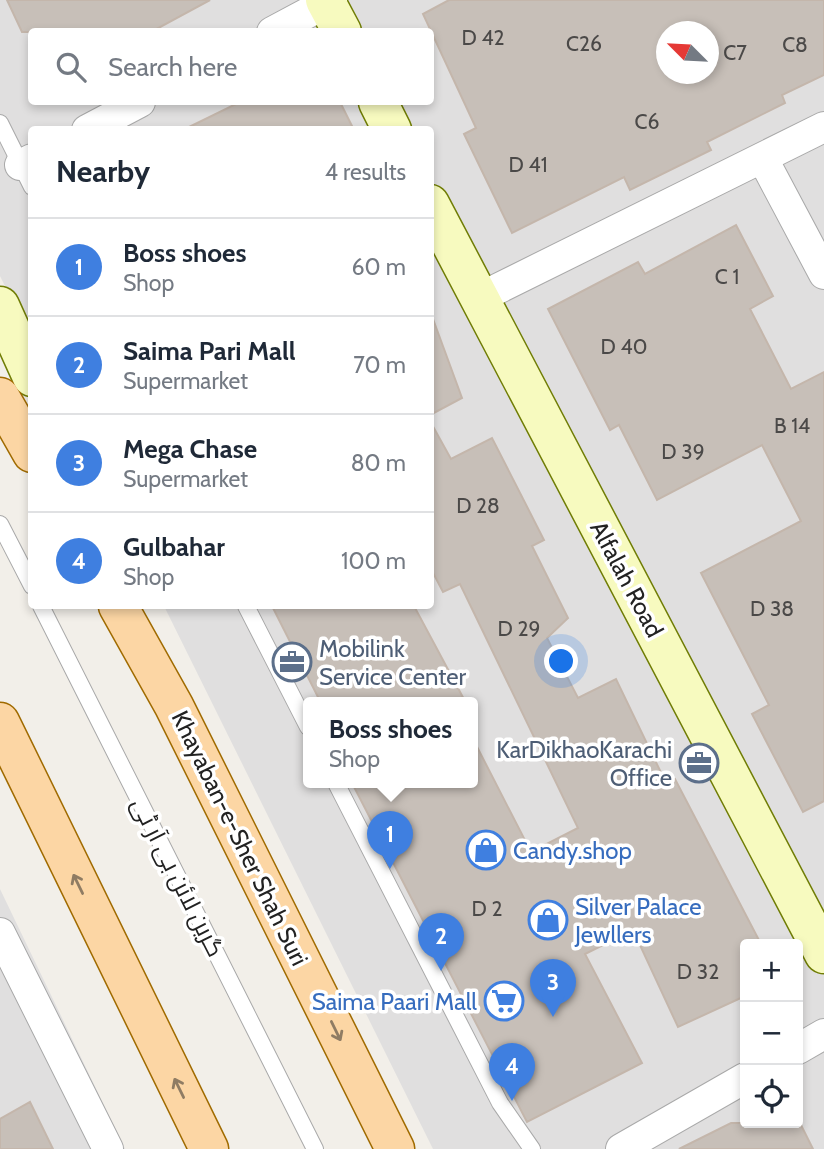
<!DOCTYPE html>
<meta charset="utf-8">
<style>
:root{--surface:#fff;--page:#f6f6f7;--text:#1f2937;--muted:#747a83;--line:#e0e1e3;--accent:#1a73e8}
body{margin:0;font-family:Cabin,Cairo,sans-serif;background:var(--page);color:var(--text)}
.controls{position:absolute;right:21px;bottom:21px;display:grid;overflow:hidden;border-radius:7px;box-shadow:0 4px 10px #0003}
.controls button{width:63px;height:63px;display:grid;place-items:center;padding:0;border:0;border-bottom:2px solid var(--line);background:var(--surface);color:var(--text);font:35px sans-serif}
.compass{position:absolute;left:656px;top:21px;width:63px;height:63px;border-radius:50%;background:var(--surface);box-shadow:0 4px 10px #0003;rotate:294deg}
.you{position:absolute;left:562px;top:662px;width:24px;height:24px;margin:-18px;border:5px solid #fff;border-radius:50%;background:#1a73e8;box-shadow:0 0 0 10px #1a73e833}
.badge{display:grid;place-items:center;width:46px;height:46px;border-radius:50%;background:var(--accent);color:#fff;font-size:23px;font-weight:700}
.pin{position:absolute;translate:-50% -58px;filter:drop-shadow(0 2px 4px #0008)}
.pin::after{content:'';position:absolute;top:37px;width:24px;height:21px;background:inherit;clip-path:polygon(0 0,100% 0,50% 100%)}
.popup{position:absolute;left:303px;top:697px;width:175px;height:91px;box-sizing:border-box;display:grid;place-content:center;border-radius:7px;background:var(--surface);filter:drop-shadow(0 2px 5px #0005);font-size:23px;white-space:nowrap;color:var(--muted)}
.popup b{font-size:26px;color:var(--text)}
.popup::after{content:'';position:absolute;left:50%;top:100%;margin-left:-14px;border:14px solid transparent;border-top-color:var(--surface)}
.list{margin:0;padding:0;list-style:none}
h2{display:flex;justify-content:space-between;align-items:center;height:91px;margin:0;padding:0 28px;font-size:30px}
h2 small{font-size:23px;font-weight:400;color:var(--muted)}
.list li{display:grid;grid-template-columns:46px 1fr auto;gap:21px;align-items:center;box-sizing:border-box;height:98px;padding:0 28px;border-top:2px solid var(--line)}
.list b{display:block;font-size:26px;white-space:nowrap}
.list p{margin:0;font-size:23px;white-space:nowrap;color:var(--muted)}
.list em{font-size:23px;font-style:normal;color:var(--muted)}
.icon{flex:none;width:38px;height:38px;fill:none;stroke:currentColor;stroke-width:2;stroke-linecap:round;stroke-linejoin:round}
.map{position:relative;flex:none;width:824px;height:1149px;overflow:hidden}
.search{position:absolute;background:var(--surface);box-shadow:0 4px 10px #0003;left:28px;top:28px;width:406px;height:77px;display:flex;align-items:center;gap:18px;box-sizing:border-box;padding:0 24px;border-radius:7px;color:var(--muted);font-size:26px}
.panel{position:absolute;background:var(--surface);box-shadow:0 4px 10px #0003;left:28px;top:126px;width:406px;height:483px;border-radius:7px}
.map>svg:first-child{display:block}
</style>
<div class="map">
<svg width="824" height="1149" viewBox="0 0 824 1149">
<rect width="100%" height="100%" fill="#f2efe9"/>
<path fill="#e0dfdf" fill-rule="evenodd" d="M0 0H824V1149H433L164 606H430V130H32L31 339 0 276ZM32 32H430V102H32ZM666 32H708V74H666ZM308 703H472V783H308ZM745 944H798V1123H745Z
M0 889 125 1149H0Z"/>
<path fill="#c7bfb8" stroke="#c4b6ab" stroke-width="2" fill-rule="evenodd" d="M7 0H210L151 32H22Z
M449 0H824V75L782 95 785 103 707 142 711 150 630 190 624 177 512 233 464 134 476 128 423 14ZM667 32H709V74H667Z
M240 102H340L354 130H183Z
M736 225 773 296 750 309 791 389 824 372V801L803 812 752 714 769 705 701 573 801 521 762 445 657 500 619 425 610 430 548 309 638 262 645 274Z
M433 319 462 398 430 415V320Z
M430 421 451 459 492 438 544 540 532 546 568 618 547 638 578 698 616 679 666 783 675 779 761 944H745V996L678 1027 633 930 585 954 642 1063 527 1122 352 783H472V737L531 852 578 828 460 584 443 592 430 567Z
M272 606H414L466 703H321Z
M30 1102 53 1149H0V1119Z
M731 1123H800L813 1149H679Z"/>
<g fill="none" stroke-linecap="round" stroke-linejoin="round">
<defs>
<path id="lane" d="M0 123 32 187
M0 524 32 586
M41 606 315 1149
M246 606 308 727
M336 783 500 1103 532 1149"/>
<path id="street" d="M272 32 332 0
M87 130 140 102
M763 159 824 274
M20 165 32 159
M479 298 824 127
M0 933 108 1149
M798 1049 824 1034
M621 1149 745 1078"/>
<path id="secondary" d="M325 0 342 32
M378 102 392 130
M430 204 824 954
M0 306 32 377"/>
<path id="primary" d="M0 397 32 453
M118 606 174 706 395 1149
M0 722 209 1149"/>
</defs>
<use href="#lane" stroke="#a9a9a9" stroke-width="18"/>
<use href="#street" stroke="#a9a9a9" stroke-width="32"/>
<use href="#secondary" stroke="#707d05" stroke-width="41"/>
<use href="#primary" stroke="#a06b00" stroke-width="41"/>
<use href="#lane" stroke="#fff" stroke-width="16"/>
<use href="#street" stroke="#fff" stroke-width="30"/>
<use href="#secondary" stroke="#f7fabf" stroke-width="38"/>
<use href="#primary" stroke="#fcd6a4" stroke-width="38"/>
</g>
<defs><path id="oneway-shaft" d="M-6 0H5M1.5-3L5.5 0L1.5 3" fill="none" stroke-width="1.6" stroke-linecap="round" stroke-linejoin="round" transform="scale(1.75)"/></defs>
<g stroke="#8f7c63">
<use href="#oneway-shaft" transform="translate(78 884) rotate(-116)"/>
<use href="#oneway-shaft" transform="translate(336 1031) rotate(64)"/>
<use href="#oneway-shaft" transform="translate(179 1088) rotate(-116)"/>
</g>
<defs>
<symbol id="office-ring" viewBox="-11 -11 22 22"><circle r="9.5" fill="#fff" stroke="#5c6f8a" stroke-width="1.5"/><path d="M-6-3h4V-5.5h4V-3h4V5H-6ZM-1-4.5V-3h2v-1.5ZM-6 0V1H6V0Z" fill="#5c6f8a"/></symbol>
<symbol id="shop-ring" viewBox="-11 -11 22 22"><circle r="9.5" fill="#fff" stroke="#3f7fe0" stroke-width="1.5"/><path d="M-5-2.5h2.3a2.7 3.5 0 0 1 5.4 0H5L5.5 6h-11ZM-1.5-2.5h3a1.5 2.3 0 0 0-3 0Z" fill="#3f7fe0"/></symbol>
<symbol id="supermarket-ring" viewBox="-11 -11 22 22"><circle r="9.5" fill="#fff" stroke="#3f7fe0" stroke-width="1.5"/><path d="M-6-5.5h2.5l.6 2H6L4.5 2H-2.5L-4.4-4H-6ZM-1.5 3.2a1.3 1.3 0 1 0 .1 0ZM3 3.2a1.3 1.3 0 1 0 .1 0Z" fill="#3f7fe0"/></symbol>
</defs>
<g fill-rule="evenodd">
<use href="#office-ring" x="270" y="640" width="44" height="44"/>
<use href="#office-ring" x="677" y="741" width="44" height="44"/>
<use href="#shop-ring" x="464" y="828" width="44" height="44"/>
<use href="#shop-ring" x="526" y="898" width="44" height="44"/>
<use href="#supermarket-ring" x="482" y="979" width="44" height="44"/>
</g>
<g text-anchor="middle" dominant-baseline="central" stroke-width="7" stroke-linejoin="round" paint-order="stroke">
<g font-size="21" fill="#4b4948">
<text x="483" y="37">D 42</text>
<text x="584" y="43">C26</text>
<text x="795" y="44">C8</text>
<text x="735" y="52">C7</text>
<text x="647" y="121">C6</text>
<text x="528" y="164">D 41</text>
<text x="727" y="276">C 1</text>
<text x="624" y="346">D 40</text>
<text x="792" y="425">B 14</text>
<text x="683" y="451">D 39</text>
<text x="478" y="505">D 28</text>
<text x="772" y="608">D 38</text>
<text x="519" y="628">D 29</text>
<text x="487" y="908">D 2</text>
<text x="698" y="971">D 32</text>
</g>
<g font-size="24" fill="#222" stroke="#fff">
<text transform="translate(627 579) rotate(62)">Alfalah Road</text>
<text transform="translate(240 838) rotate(64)">Khayaban-e-Sher Shah Suri</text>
<text transform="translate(178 877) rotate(63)">گرین لائن بی آر ٹی</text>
</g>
<g font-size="24" fill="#4e5e75" stroke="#fff" text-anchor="start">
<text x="319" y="648">Mobilink<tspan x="319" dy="28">Service Center</tspan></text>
<text x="672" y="749" text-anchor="end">KarDikhaoKarachi<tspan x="672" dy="28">Office</tspan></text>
</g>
<g font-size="24" fill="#366cbe" stroke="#fff" text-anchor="start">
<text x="513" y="850">Candy.shop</text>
<text x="575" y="906">Silver Palace<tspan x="575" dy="28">Jewllers</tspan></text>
<text x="477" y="1001" text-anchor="end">Saima Paari Mall</text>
</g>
</g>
</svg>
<div class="controls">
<button>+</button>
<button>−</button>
<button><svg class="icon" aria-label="locate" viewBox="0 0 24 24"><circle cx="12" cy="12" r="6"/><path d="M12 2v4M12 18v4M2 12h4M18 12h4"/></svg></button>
</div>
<svg class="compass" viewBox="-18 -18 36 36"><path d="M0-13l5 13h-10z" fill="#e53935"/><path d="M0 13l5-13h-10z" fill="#747a83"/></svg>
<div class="you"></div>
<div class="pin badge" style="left:390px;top:869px;background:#3f7fe0">1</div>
<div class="popup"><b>Boss shoes</b>Shop</div>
<div class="pin badge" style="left:441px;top:971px;background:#3f7fe0">2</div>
<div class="pin badge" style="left:553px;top:1017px;background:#3f7fe0">3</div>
<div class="pin badge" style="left:512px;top:1101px;background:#3f7fe0">4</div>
<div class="search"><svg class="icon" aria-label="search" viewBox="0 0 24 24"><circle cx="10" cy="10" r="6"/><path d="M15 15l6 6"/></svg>Search here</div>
<section class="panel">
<h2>Nearby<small>4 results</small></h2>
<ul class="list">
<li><span class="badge" style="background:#3f7fe0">1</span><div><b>Boss shoes</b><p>Shop</p></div><em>60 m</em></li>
<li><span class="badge" style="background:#3f7fe0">2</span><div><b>Saima Pari Mall</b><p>Supermarket</p></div><em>70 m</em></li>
<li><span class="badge" style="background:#3f7fe0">3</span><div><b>Mega Chase</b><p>Supermarket</p></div><em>80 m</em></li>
<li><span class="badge" style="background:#3f7fe0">4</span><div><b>Gulbahar</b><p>Shop</p></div><em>100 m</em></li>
</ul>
</section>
</div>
